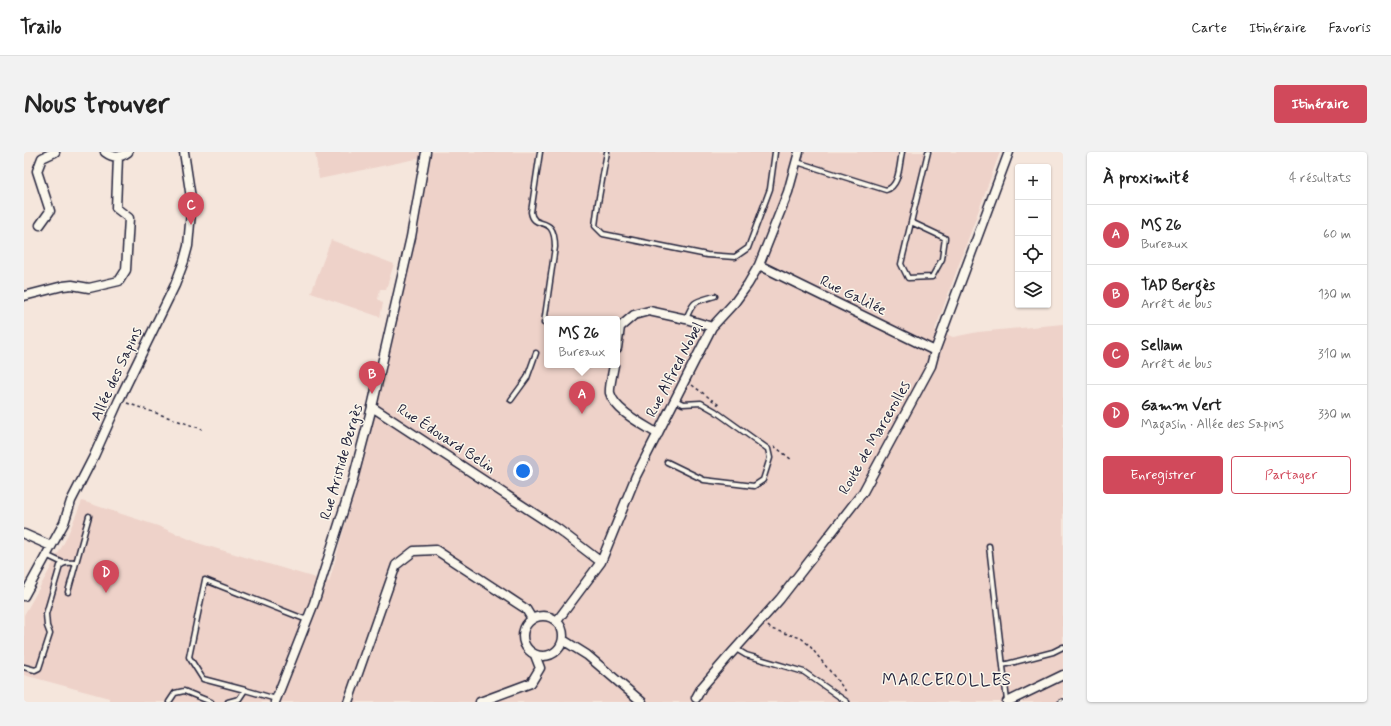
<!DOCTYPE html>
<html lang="fr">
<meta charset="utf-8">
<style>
:root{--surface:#fff;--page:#f2f2f2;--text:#222;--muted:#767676;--line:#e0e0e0;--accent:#d1495b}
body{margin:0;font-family:Mynerve,sans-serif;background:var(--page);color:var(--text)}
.controls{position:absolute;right:12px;top:12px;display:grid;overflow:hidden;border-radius:4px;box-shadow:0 1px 3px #0004}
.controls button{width:36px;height:36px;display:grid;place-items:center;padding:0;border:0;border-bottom:1px solid var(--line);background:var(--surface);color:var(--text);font:20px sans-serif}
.you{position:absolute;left:499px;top:319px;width:14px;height:14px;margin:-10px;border:3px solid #fff;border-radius:50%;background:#1a73e8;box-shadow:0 0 0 6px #1a73e833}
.badge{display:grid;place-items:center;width:26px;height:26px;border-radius:50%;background:var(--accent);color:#fff;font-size:13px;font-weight:700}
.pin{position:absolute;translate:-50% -33px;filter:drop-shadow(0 1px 2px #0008)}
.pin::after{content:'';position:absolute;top:21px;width:14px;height:12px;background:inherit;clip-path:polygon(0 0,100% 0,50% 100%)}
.popup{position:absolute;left:520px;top:164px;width:76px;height:52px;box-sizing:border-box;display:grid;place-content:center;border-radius:4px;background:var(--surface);filter:drop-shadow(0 1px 3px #0005);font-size:13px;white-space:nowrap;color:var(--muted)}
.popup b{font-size:15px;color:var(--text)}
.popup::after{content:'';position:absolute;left:50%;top:100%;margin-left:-8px;border:8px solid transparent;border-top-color:var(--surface)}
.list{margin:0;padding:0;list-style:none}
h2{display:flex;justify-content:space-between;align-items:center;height:52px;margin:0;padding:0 16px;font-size:17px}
h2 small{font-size:13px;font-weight:400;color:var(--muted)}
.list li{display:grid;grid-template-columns:26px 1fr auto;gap:12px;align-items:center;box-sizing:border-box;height:60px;padding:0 16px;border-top:1px solid var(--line)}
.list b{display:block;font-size:15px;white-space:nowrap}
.list p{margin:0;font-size:13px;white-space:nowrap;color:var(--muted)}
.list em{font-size:13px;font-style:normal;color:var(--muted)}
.actions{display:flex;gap:8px;padding:12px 16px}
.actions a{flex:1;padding:9px 0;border:1px solid var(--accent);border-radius:4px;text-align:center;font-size:14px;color:var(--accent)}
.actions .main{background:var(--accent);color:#fff}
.icon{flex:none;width:22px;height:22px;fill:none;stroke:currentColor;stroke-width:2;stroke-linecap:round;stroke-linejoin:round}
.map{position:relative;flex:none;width:1039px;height:550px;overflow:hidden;border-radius:4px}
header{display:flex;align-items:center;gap:24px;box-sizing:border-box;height:56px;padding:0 20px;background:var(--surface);border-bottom:1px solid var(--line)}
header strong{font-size:19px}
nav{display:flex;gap:22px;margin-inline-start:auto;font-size:14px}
.intro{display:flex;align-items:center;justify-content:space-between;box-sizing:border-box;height:96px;padding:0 24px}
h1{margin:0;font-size:28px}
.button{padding:10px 18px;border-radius:4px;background:var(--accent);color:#fff;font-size:14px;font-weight:700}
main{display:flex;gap:24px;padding:0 24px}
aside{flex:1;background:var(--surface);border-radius:4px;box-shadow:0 1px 3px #0004}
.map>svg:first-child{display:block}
</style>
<header>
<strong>Trailo</strong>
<nav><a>Carte</a><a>Itinéraire</a><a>Favoris</a></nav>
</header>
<div class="intro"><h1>Nous trouver</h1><a class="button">Itinéraire</a></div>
<main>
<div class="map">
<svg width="1039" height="550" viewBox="0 0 1039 550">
<rect width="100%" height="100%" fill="#f5e6dc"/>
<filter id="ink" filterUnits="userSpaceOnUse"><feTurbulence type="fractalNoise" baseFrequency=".025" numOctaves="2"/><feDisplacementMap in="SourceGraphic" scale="8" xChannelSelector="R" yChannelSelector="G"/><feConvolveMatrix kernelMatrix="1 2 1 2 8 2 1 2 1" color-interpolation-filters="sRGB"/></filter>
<g filter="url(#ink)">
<path fill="#eed2c9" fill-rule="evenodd" d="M291 0H976L911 178 929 185 954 180 1039 172V550H85V546L0 523V463L26 417 42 387 58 349 134 374 177 392 305 430 345 288 369 146 397 6 295 27ZM523 167H593V213H523Z
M307 88 370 112 362 137H356L354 147 359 151 356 165 287 141Z"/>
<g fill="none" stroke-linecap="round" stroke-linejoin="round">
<defs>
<path id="lane" d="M516 0 507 60C510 80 531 60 531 95L520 171
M583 0 574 51 571 74 579 82 683 103 711 105 724 96 746 37 751 0
M773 10 862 38C876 34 875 13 878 0
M887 70 921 86 918 107 908 125 884 126 877 112 904 0
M662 167C670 147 671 150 691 144
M487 248 503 226 512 201
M643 310 680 328 730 334 739 328 746 306 744 297 691 259 677 251 659 252 651 248
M965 394 983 549
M22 403 39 411
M44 440 65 364
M712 497 722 503 780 520 823 550
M979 513 1029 500 1039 495
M0 515 11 518 15 516 26 482 23 474 22 462 36 414C41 409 46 411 52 411
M252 547 221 538 179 527 165 505 181 428 283 468
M145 550 151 541 160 539 187 550
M204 550 215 547 221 538"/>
<path id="street" d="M81 0C89 6 96 6 104 0
M16 73 26 59 13 19 18 6 31 0
M735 113 911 199
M0 144 39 134 48 133 65 136 95 129 102 118 105 66 92 56 94 5
M593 196 596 175 610 163 625 159 662 167 688 175
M590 213C589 220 585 235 586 241 591 259 620 273 634 282
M348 255 534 377 577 410
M0 382 27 394
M0 444 40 371 47 349 70 304 95 248 151 133 160 109 164 94 167 60V46L160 0
M499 484a20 20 0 1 1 40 0a20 20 0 1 1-40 0Z
M533 469 577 410 612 324 688 175 711 150 724 132 735 113 764 40 775 0
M539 488 563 503 618 550
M672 546 678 535 704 505 756 447 839 340 907 214 911 199 985 0
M251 550 290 451 328 331 348 255 387 85 402 0
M324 550 372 413 390 399 412 398 502 457 508 467
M456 550 507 531 516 516 511 503
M983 550 1039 523"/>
</defs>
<use href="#lane" stroke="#22223b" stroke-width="7"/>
<use href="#street" stroke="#22223b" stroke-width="11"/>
<path stroke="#22223b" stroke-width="1.5" stroke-dasharray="3 3" stroke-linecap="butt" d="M668 233 695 253
M103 251 178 277
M750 294 768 308
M744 474 747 477 777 486 785 493 821 538 822 542"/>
<use href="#lane" stroke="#fbf7ec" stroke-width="4"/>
<use href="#street" stroke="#fbf7ec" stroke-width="8"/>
<defs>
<path id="rail" d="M1035 550 1039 548"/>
</defs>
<use href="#rail" stroke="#22223b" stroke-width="4"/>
<use href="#rail" stroke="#fbf7ec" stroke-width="2.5" stroke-dasharray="8" stroke-linecap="butt"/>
</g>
</g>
<g text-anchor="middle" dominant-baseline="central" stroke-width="3" stroke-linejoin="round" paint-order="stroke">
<g font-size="15" fill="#22223b" stroke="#fbf7ec">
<text transform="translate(829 144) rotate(26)">Rue Galilée</text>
<text transform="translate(651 218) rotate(-62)">Rue Alfred Nobel</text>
<text transform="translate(93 222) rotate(-65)">Allée des Sapins</text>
<text transform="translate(851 286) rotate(-60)">Route de Marcerolles</text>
<text transform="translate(422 287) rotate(33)">Rue Édouard Belin</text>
<text transform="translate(318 310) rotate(-74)">Rue Aristide Bergès</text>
</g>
<g font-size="17" letter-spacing="1" fill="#22223b" stroke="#fbf7ec">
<text x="923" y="528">MARCEROLLES</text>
</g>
</g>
</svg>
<div class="controls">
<button>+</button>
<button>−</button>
<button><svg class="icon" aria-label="locate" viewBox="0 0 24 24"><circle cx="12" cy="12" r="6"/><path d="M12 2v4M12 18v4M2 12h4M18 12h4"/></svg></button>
<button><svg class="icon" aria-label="layers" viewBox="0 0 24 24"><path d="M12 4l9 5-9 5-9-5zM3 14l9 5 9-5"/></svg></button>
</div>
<div class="you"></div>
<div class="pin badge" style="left:558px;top:262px">A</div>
<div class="popup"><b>MS 26</b>Bureaux</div>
<div class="pin badge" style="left:348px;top:242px">B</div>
<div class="pin badge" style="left:167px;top:73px">C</div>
<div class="pin badge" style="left:82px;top:441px">D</div>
</div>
<aside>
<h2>À proximité<small>4 résultats</small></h2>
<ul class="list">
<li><span class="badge">A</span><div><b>MS 26</b><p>Bureaux</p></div><em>60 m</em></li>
<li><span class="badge">B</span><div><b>TAD Bergès</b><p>Arrêt de bus</p></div><em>130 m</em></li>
<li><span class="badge">C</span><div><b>Sellam</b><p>Arrêt de bus</p></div><em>310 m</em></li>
<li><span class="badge">D</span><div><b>Gamm Vert</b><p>Magasin · Allée des Sapins</p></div><em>330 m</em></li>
</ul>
<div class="actions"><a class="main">Enregistrer</a><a>Partager</a></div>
</aside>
</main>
